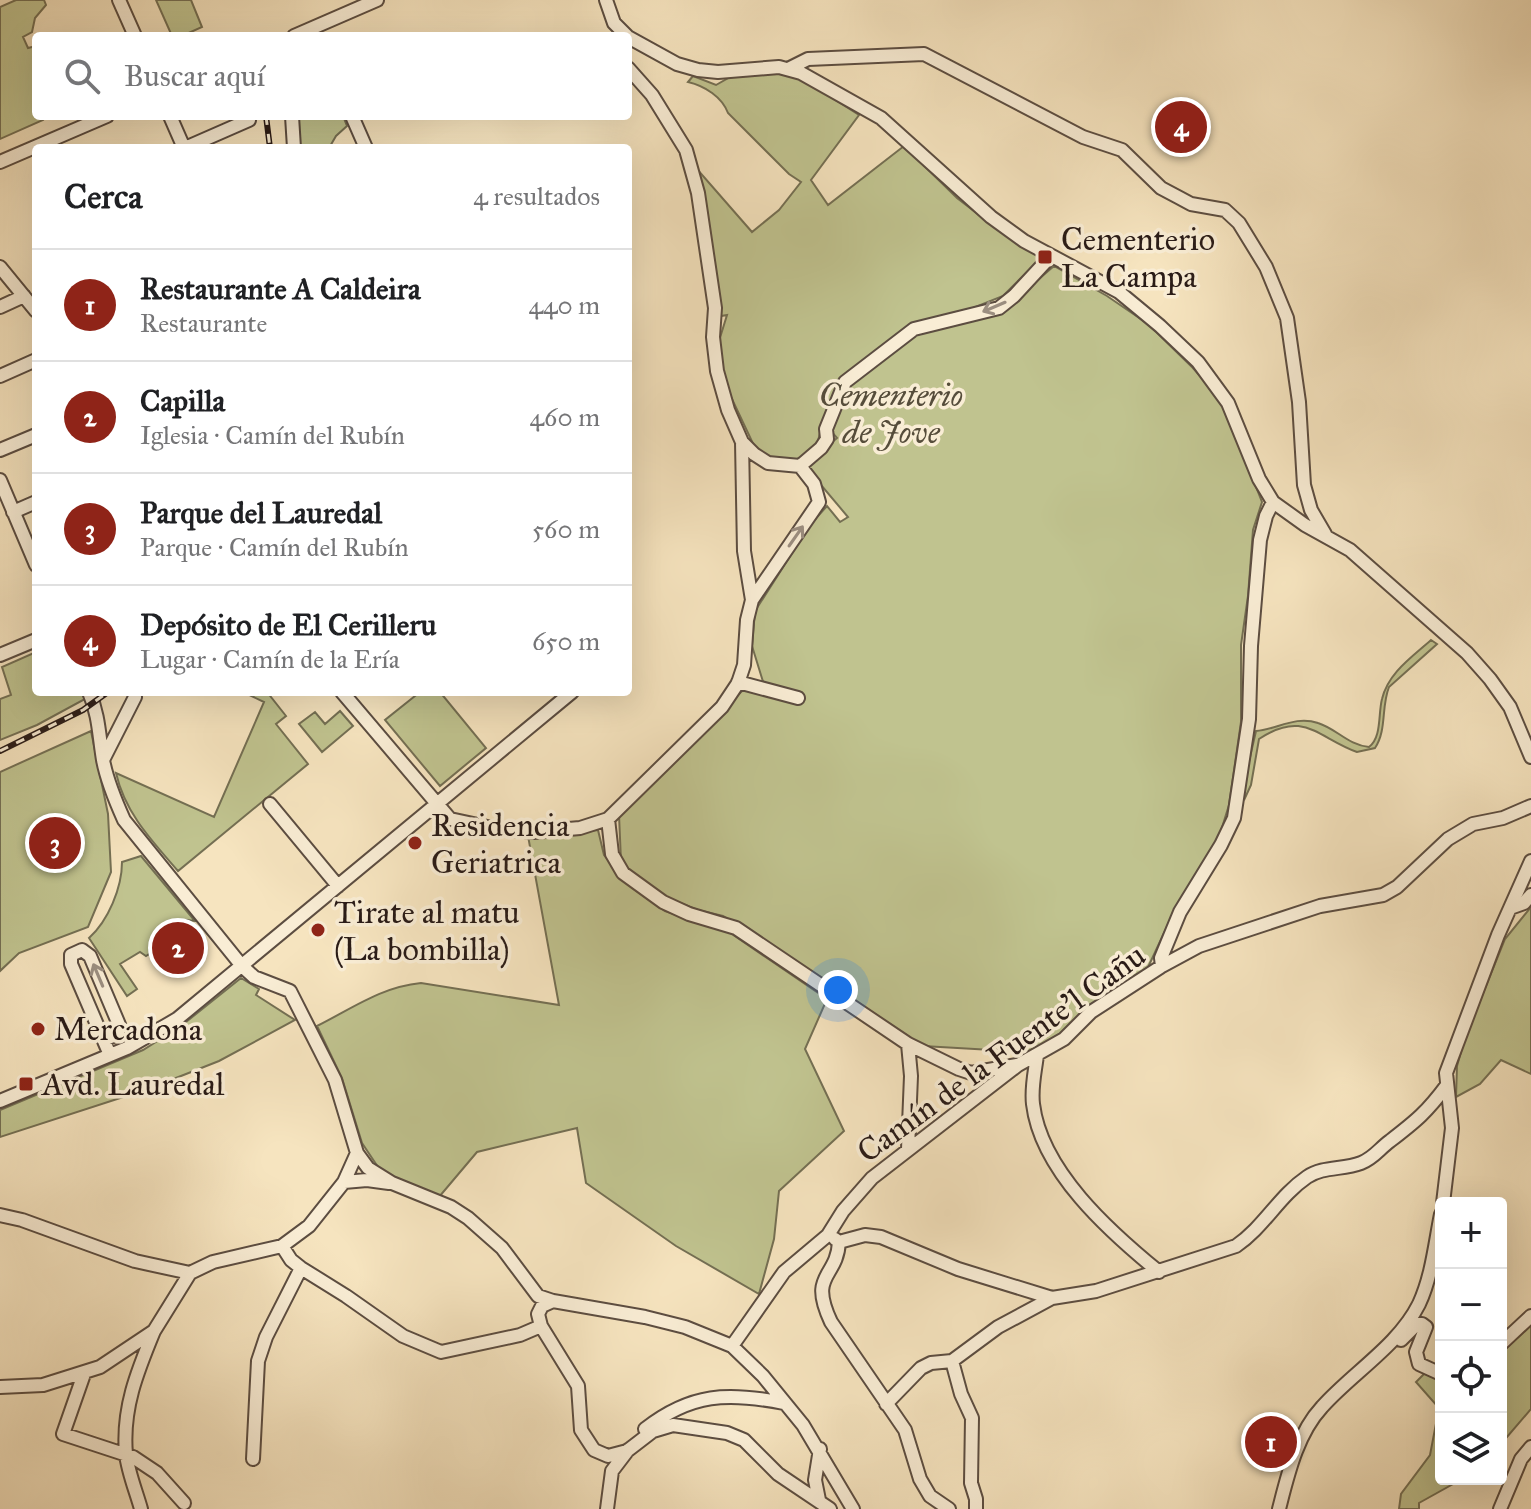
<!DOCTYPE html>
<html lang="es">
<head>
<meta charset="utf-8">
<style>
	:root { --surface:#fff; --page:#f2f2f2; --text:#202124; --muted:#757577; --line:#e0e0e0; --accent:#8f2418 }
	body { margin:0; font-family:"IM FELL Great Primer",serif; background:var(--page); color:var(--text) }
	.controls { position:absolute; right:24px; bottom:24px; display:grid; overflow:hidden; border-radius:8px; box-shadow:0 8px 32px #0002 }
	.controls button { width:72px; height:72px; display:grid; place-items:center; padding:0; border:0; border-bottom:2px solid var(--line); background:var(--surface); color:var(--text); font:40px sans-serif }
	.you { position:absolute; left:838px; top:990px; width:28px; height:28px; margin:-20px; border:6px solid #fff; border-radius:50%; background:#1a73e8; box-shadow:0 0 0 12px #1a73e833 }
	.badge { display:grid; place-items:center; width:52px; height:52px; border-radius:50%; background:var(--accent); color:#fff; font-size:26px; font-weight:700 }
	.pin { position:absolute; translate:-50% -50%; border:4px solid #fff; box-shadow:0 2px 8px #0006 }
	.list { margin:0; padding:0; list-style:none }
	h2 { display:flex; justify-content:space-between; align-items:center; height:104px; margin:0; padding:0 32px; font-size:34px }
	h2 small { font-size:26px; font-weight:400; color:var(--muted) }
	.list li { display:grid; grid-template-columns:52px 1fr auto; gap:24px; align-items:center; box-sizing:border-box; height:112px; padding:0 32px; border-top:2px solid var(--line) }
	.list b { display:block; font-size:30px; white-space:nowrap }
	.list p { margin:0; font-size:26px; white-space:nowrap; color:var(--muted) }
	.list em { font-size:26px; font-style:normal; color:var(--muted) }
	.icon { flex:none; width:44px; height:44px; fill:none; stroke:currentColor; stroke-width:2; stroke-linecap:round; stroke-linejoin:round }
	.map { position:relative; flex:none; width:1531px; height:1509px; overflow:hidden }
	.search { position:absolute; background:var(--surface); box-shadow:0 8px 32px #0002; left:32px; top:32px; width:600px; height:88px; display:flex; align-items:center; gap:20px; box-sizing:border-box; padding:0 28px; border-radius:8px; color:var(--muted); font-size:30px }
	.panel { position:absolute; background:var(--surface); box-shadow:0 8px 32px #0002; left:32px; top:144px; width:600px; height:552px; border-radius:8px }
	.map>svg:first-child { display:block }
	.green { fill:#c0c38f; stroke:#746f53; stroke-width:2 }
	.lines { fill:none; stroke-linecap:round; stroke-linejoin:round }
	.minor-casing { stroke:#5c4d41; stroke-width:16 }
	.minor { stroke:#f9edd5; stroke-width:12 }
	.rail-casing { stroke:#291b17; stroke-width:6 }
	.rail { stroke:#f9edd5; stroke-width:3; stroke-dasharray:9; stroke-linecap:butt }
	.oneway { stroke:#9b8e80 }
	.poi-dot { fill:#8f2418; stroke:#f9edd5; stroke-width:3 }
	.labels { text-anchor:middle; stroke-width:7; stroke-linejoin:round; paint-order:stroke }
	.poi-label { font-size:32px; fill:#291b17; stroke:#f9edd5; text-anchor:start }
	.park-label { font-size:32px; font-style:italic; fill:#564d3b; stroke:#f9edd5 }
	.street-label { font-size:32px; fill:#291b17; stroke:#f9edd5 }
</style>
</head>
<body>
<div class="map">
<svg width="1531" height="1509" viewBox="0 0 1531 1509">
	<rect width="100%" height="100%" fill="#f6e4bf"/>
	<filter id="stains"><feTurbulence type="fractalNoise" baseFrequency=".0025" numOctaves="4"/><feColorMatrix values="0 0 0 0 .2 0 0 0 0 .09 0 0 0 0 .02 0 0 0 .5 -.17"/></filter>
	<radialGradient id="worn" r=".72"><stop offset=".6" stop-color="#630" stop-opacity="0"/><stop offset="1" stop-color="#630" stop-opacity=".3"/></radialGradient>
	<path class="green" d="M 16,0 L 44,0 L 46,5 L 35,18 L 32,32 L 23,37 L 28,48 L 36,46 L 36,116 L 42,116 L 43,120 L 0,139 L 0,7 Z
		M 156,0 L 191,0 L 202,27 L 182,36 L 172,36 Z
		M 782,72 L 801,78 L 859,115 L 811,180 L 828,205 L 904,146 L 957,198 L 1001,232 L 1041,258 L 1003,296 L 968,310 L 915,323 L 847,374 L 824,417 L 818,441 L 809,455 L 798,461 L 771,459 L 756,450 L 723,380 L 719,341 L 727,315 L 721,316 L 697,169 L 752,232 L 779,210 L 801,182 L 789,174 L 728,113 C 722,97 705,86 688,82 L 693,76 L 716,85 L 732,76 Z
		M 297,116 L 343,116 L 347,126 L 336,136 L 329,148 L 298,148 Z
		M 1054,266 L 1107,296 L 1148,324 L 1193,368 L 1222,401 L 1262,502 L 1253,530 L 1248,596 L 1241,645 L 1241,722 L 1229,805 L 1220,834 L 1170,920 L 1144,976 L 1086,1008 L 1055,1039 L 1027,1052 L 923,1046 L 759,937 L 723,916 L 698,910 L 663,896 L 630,875 L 621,861 L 619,815 L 742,691 L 765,688 L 752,646 L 755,611 L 810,525 L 827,506 L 840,522 L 848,517 L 805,466 L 837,438 L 829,429 L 849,383 L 917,332 L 1020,295 Z
		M 1431,640 L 1437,644 L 1389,687 C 1381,707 1387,730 1375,748 L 1357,752 C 1318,738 1304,709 1259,739 L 1251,785 L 1245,798 L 1243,788 L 1256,731 C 1276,730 1295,715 1318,723 C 1337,729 1348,745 1369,747 C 1382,737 1378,714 1382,699 C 1388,673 1412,657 1431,640 Z
		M 36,652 L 36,692 L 83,692 L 85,699 L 37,725 L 0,740 L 0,699 L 11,695 L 2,667 Z
		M 243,692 L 267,692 L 286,716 L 276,724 L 308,764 L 178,871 C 152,841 125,813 116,773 L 214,817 L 264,702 Z
		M 420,692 L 440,692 L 486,748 L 440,786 L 385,720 Z
		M 340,711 L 353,726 L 322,752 L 299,724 L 315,712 L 325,724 Z
		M 91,731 L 108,814 L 111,872 L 88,927 L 19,953 L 0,971 L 0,772 Z
		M 598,830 L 604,855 L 631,887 L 665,911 L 729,932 L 827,999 L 805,1049 L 844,1131 L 779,1191 L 774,1239 L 759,1294 L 676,1246 L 586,1183 L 577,1128 L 477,1152 L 439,1197 L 399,1182 L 378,1167 L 362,1143 L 342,1078 L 317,1026 C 353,1008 381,987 421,983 L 559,1005 L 528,836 Z
		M 141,856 L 195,921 L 187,920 L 176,936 L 146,956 L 140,952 L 120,964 L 137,989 L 127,996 L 89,938 C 108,921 122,888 122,862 Z
		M 1531,907 L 1531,1074 L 1501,1060 L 1480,1084 L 1456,1097 L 1457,1066 L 1465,1038 L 1505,939 Z
		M 241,978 L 259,989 L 256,995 L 295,1020 L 219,1061 L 148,1089 L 0,1137 L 0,1110 L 143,1050 L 181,1026 Z
		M 1531,1325 L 1531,1409 L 1501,1444 L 1501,1353 Z
		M 1425,1373 L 1441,1380 L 1441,1479 L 1462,1479 L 1419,1503 L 1419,1509 L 1399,1509 L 1401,1494 L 1430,1455 L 1439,1408 L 1416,1382 Z"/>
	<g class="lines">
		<defs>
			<path id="minor" d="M 119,0 L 135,36
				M 606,0 L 614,23 L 627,36
				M 294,36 L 377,0
				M 628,37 L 677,64 L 698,70 L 718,72 L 779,67 L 801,73 L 881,118 L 991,217 L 1024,241 L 1119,292 L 1160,326 L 1198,362 L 1228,403 L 1259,479 L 1273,502 L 1305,525 L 1350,550 L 1467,653 L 1490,679 L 1510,707 L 1531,757
				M 628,68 L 652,95 L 686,150 L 698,193 L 715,308 L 713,337 L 717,371 L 728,410 L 742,442 L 754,454 L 768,463 L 800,466
				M 788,69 L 808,59 L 924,54 L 1083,137 L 1122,150 L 1161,188 L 1178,197 L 1191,204 L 1225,210 L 1239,223 L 1266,267 L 1287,318 L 1299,402 L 1304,485 L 1311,510 L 1325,534
				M 170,116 L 184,148
				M 292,116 L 294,148
				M 352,116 L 366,148
				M 185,148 L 249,120
				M 0,162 L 107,116
				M 0,267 L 36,311
				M 0,307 L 24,296
				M 0,376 L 36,360
				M 742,442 L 744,551 L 752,600
				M 0,450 L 36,435
				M 800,466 L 821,448 L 827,439 L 826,429 L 845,382 L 914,329 L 999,308 L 1014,296 L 1051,256
				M 0,480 L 36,565
				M 13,512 L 36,502
				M 0,655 L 36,640
				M 738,682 L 798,698
				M 89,692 C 99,715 99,736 103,760 C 107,781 115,800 124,820 L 242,966 L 254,977 L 290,991 L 335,1080 L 357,1153 L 368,1168 L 392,1183 L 451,1207 L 468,1218 L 502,1248 L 538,1296 L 553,1301 L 645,1317 L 685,1327 L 732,1346 L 763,1376 L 803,1425 L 853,1509
				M 342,692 L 450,819 L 492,828 L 534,832 L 580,828 L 608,819 L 722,707 L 738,683 L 744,665 L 747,620 L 752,600 L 819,502 L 814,484 L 800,466
				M 103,760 L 135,697
				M 270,804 L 338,886
				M 608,819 L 612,854 L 623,873 L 663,902 L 689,914 L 736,928 L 908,1044 L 959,1069 L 971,1073 L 1017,1065
				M 1510,908 L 1524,903 L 1531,895
				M 1162,966 L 1161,958 L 1180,912 L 1221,845 L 1234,818 L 1249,719 L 1251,646 L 1260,540 L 1266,516 L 1273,502
				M 104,1040 L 117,1034 L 120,1027 L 90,956 L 82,950 L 71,955 L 71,964 L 110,1055
				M 1037,1055 C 1035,1072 1031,1087 1033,1104 C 1041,1171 1110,1232 1159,1272
				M 0,1101 L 127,1048 L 177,1019 L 572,692
				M 908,1149 L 911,1076 L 908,1044
				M 344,1182 L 367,1180 L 389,1183
				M 1443,1203 L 1452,1128 L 1446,1073 L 1498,935 L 1531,861
				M 0,1215 L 22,1220 L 135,1261 L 190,1273
				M 835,1239 L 839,1242 C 837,1279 808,1273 831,1322 L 905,1430 L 920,1479 L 930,1496 L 949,1509
				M 839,1242 L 865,1235 L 881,1237 L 958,1269 L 1052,1298 L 1096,1291 L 1236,1246 C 1264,1227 1279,1196 1307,1177 C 1323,1166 1343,1170 1361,1163 C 1374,1158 1379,1149 1390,1141 C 1416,1121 1427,1112 1447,1085
				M 282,1246 L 291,1260 L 301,1268 L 346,1296 L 403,1336 L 441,1352 L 520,1335 L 541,1326
				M 553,1301 L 542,1306 L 538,1314 L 541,1326 L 578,1386 L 581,1430 L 594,1450 L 608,1456 L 627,1451 L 653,1431 L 673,1425 L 727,1433 L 744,1440 L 778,1474 L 830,1509
				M 1401,1340 L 1417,1324 L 1422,1324 L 1426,1327 L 1416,1352 L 1419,1364 L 1441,1374
				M 1501,1344 L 1531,1316
				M 732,1346 L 784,1272 L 828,1235 L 843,1211 L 872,1178 L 1018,1065 L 1064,1039 L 1091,1012 L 1162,966 L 1199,946 L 1320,906 L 1383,895 L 1397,887 L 1448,839 L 1473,824 L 1503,818 L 1531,806
				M 952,1361 L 961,1394 L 972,1418 L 971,1483 L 976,1499 L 976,1509
				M 84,1374 L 63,1434 L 133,1457 L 157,1473 L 184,1503
				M 0,1387 L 43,1385 L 100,1367 L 154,1331 L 190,1273 L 213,1262 L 282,1246 L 309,1226 L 344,1182 L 357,1153
				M 886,1404 L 921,1368 L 931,1363 L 952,1361 L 998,1327 L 1052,1298
				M 645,1429 C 691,1393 728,1392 784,1403
				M 253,1459 L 258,1361 L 266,1337 L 301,1268
				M 819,1500 L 815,1480 L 820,1449
				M 141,1509 C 136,1491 128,1472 126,1454 C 122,1409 137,1372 154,1331
				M 607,1509 L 612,1471 L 628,1450
				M 1279,1509 C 1288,1474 1297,1434 1322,1407 C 1352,1373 1398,1346 1419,1304 C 1432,1276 1435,1244 1441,1214
				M 1500,1509 L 1521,1459 L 1531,1447"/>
		</defs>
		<use href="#minor" class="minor-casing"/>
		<use href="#minor" class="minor"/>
		<defs>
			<path id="rail" d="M 266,116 L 270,148
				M 0,751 L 83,710 L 108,692"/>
		</defs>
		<use href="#rail" class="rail-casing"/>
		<use href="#rail" class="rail"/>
	</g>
	<defs><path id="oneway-shaft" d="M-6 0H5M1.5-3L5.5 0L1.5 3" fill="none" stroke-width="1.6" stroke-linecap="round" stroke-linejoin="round" transform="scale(2)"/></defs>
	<g class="oneway">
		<use href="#oneway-shaft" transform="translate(994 307) rotate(157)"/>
		<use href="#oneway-shaft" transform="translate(796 536) rotate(-55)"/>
		<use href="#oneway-shaft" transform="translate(98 975) rotate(-113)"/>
	</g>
	<g class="poi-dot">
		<rect x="1037" y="249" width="16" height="16" rx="4"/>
		<circle cx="415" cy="843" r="8"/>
		<circle cx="318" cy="930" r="8"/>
		<circle cx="38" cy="1029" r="8"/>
		<rect x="18" y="1076" width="16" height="16" rx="4"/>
	</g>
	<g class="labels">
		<g class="poi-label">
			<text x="1061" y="250">Cementerio<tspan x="1061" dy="37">La Campa</tspan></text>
			<text x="431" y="836">Residencia<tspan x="431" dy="37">Geriatrica</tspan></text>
			<text x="334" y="923">Tirate al matu<tspan x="334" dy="37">(La bombilla)</tspan></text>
			<text x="54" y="1040">Mercadona</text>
			<text x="42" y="1095">Avd. Lauredal</text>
		</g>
		<g class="park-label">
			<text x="891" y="406">Cementerio<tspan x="891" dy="37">de Jove</tspan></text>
		</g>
		<g class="street-label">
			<text transform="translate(1001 1053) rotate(-36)" y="11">Camín de la Fuente'l Cañu</text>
		</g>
	</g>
	<rect width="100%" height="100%" filter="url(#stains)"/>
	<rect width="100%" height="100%" fill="url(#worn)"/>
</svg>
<div class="controls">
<button>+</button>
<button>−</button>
<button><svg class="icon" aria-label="locate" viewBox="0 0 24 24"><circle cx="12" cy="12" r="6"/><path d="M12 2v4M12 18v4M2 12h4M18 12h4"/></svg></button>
<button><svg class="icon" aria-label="layers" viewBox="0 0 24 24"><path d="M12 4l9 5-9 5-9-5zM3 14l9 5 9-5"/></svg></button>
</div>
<div class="you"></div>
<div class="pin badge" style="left:1271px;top:1442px">1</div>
<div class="pin badge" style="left:178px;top:948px">2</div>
<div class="pin badge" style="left:55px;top:843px">3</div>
<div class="pin badge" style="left:1181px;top:127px">4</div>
<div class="search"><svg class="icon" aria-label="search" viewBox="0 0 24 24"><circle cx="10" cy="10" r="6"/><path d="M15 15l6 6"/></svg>Buscar aquí</div>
<section class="panel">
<h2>Cerca<small>4 resultados</small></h2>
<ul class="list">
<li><span class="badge">1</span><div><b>Restaurante A Caldeira</b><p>Restaurante</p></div><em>440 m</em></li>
<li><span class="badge">2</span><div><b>Capilla</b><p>Iglesia · Camín del Rubín</p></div><em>460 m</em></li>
<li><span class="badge">3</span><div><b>Parque del Lauredal</b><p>Parque · Camín del Rubín</p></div><em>560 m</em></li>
<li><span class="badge">4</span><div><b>Depósito de El Cerilleru</b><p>Lugar · Camín de la Ería</p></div><em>650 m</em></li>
</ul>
</section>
</div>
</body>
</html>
